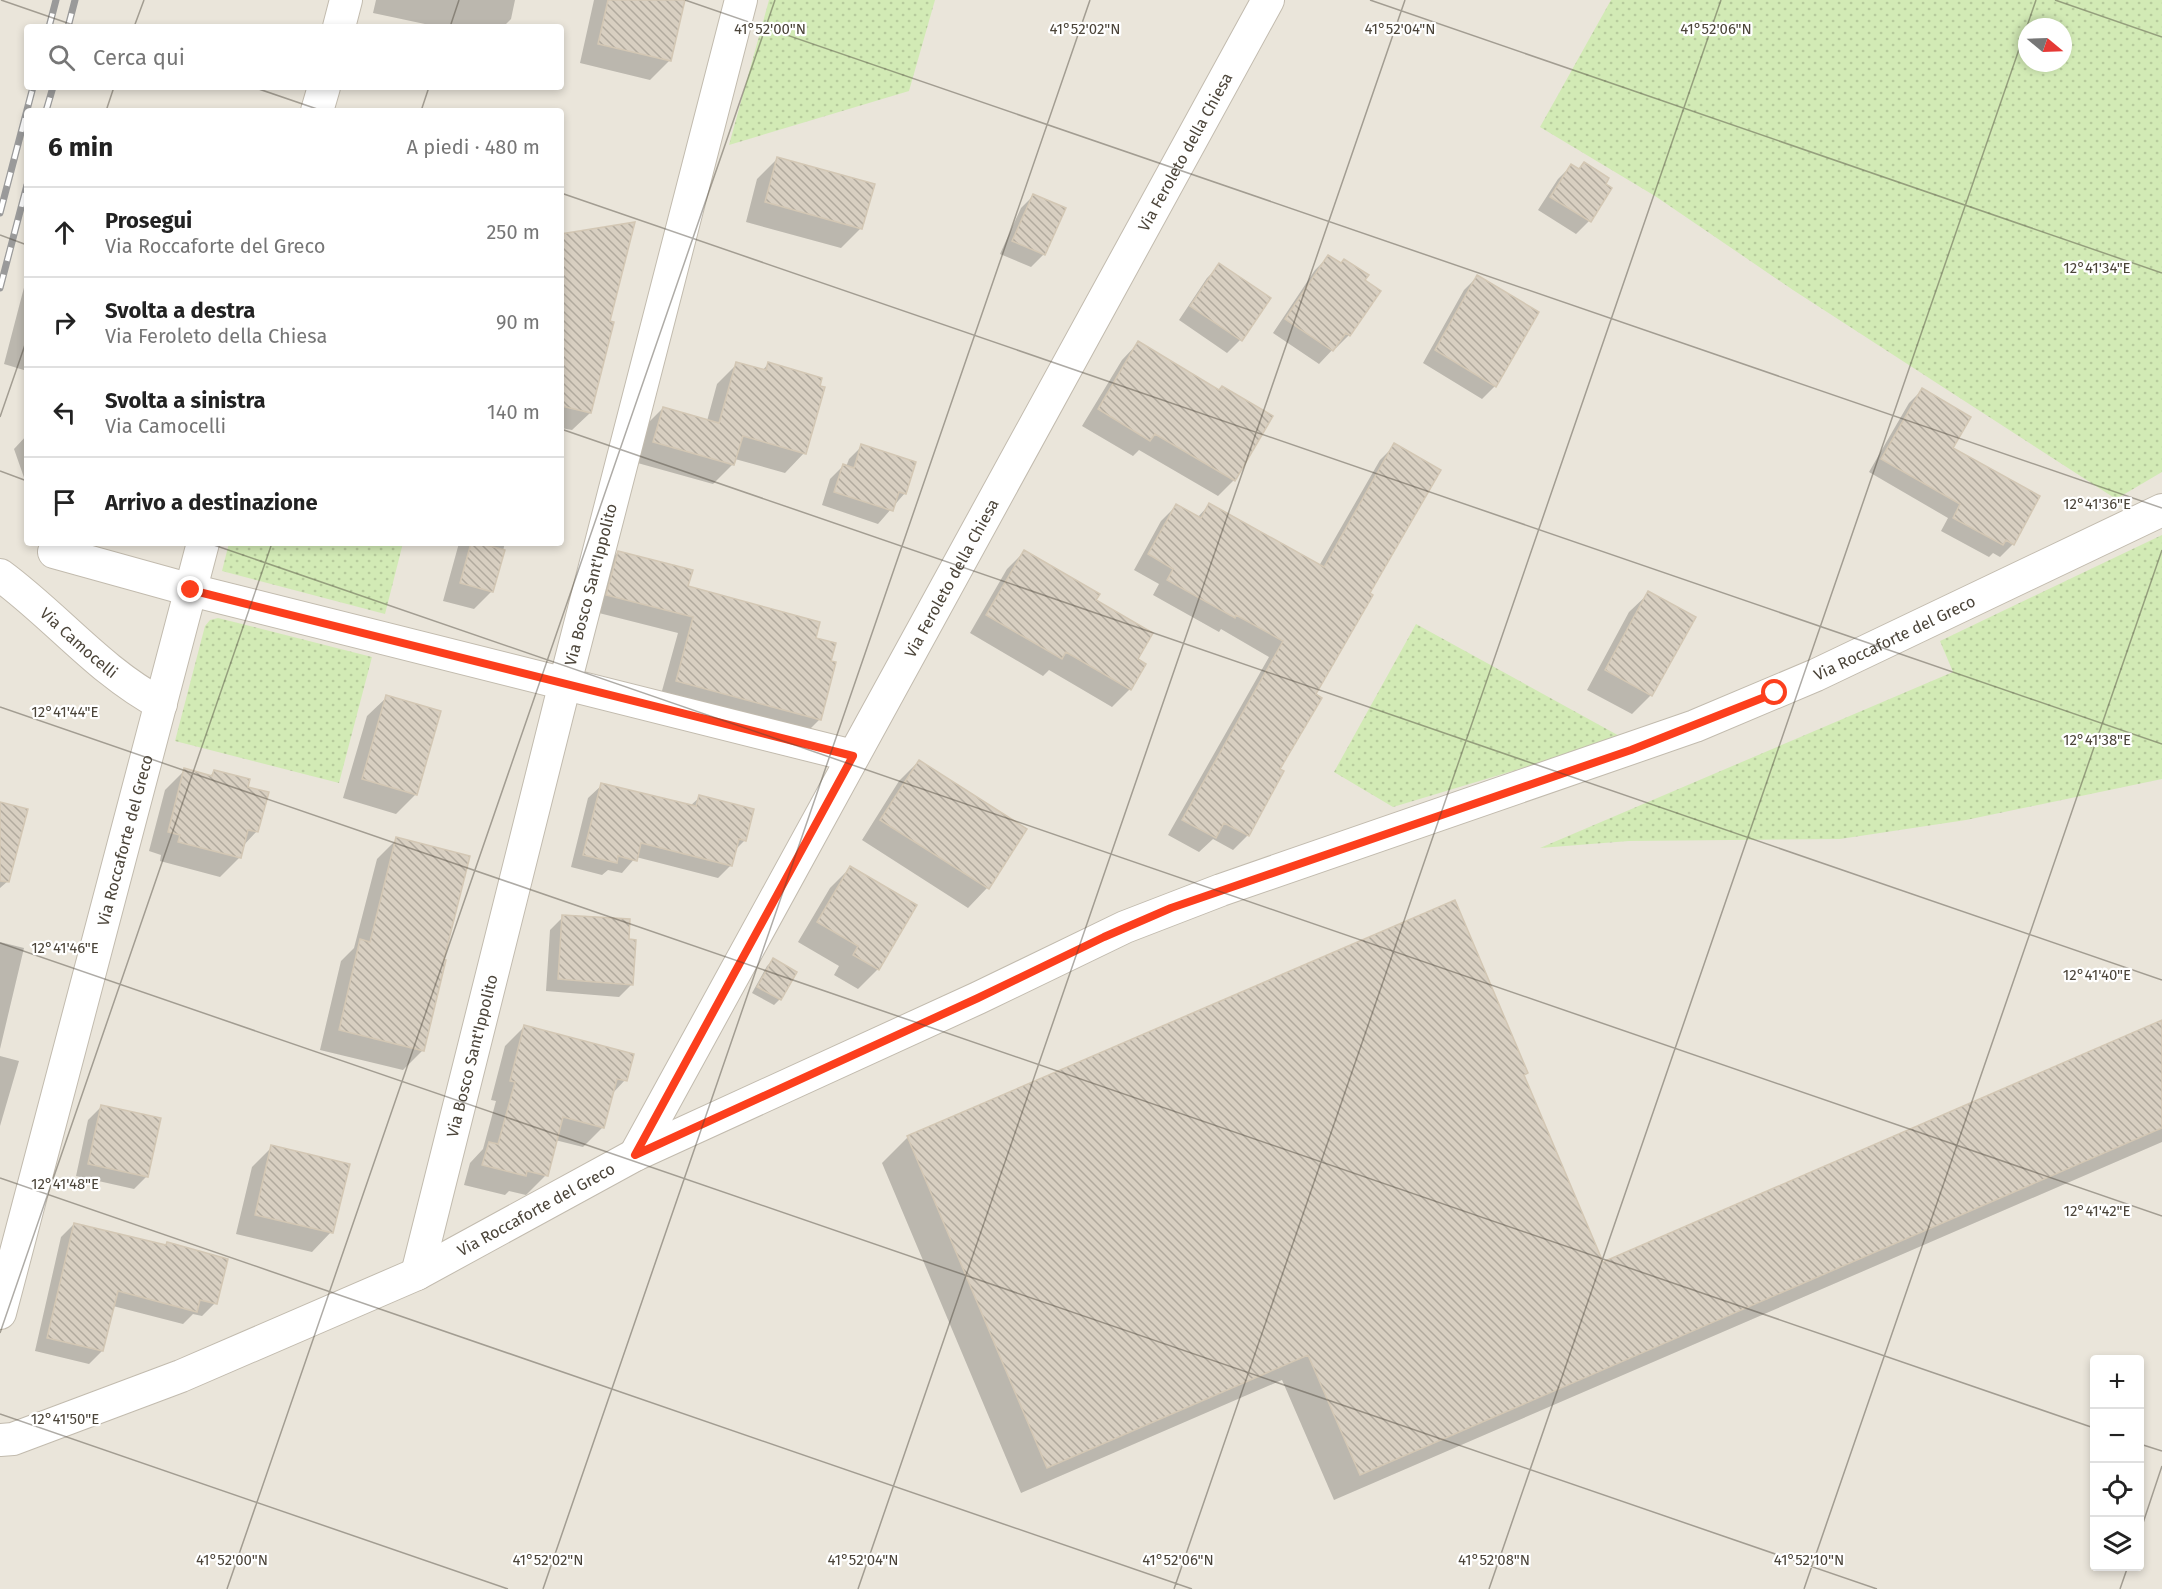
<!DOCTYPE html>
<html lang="it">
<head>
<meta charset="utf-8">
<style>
	:root { --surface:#fff; --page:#f2f2f2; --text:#222; --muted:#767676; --line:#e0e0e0 }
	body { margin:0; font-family:"Fira Sans",sans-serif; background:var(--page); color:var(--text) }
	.controls { position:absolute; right:18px; bottom:18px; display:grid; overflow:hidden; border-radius:6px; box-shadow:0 3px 9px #0003 }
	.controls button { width:54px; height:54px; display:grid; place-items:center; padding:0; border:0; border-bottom:2px solid var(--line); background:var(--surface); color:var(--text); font:30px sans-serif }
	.compass { position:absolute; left:2018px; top:18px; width:54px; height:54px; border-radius:50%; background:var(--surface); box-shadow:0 3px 9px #0003; rotate:109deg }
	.stop { position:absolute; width:18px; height:18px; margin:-14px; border:4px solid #fc3f1d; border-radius:50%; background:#fff }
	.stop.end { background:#fc3f1d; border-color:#fff; box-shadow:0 2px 6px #0008 }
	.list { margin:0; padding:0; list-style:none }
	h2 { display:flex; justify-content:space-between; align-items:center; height:78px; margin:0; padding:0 24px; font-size:26px }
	h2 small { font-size:20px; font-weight:400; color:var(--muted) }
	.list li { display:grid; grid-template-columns:39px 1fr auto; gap:18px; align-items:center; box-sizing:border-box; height:90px; padding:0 24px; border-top:2px solid var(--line) }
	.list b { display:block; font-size:22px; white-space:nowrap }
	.list p { margin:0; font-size:20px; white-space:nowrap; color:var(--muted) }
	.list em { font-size:20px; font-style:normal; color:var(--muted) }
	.icon { flex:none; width:33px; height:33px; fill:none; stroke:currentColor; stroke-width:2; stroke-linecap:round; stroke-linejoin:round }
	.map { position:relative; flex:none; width:2162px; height:1589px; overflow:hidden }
	.search { position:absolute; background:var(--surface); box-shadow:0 3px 9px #0003; left:24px; top:24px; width:540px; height:66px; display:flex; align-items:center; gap:15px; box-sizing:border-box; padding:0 21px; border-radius:6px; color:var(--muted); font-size:22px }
	.panel { position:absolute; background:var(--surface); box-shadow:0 3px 9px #0003; left:24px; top:108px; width:540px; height:438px; border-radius:6px }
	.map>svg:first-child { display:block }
	.residential { fill:#eae5da; fill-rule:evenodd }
	.grass { fill:url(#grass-dots); fill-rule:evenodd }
	.shadow { fill:#0003 }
	.building { fill:url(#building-back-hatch); stroke:#d3c7b4; stroke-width:1.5 }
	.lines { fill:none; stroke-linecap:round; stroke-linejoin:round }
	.minor-casing { stroke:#c2bbae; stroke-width:34 }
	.minor { stroke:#fff; stroke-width:32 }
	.rail-casing { stroke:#9a9a9a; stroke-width:7 }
	.rail { stroke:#fff; stroke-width:4.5; stroke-dasharray:14; stroke-linecap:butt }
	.route { stroke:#fc3f1d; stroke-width:8 }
	.ticks { fill:none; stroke:#4b4439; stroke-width:1.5; stroke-opacity:0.45 }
	.labels { text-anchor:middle; stroke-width:4.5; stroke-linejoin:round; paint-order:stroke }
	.street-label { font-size:16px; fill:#4b4439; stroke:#fff }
	.ticks-label { font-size:15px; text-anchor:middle; fill:#4b4439; stroke:#fff; stroke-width:4.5; stroke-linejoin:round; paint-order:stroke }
</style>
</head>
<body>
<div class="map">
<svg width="2162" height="1589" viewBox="0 0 2162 1589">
	<defs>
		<pattern id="grass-dots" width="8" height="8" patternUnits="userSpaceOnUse" patternTransform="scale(1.5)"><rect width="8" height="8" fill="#d2eab5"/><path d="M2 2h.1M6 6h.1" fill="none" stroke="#b6ca9c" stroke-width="1.8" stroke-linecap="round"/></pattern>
		<pattern id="building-back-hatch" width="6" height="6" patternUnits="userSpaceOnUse" patternTransform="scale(1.5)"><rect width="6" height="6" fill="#d8cfc1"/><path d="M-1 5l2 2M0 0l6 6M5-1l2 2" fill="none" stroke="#b1aa9e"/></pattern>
	</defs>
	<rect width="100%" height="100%" fill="#f6f3ec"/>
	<path class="residential" d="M 0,0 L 2162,0 L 2162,1589 L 0,1589 ZM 27,27 L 561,27 L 561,87 L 27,87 ZM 2027,27 L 2063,27 L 2063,63 L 2027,63 ZM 27,111 L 561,111 L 561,543 L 27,543 ZM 2094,1360 L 2140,1360 L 2140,1566 L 2094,1566 Z"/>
	<path class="grass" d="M 769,0 L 935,0 L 909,91 L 729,145 Z
		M 1611,0 L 2162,0 L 2162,472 L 2116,499 L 1793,290 L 1655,196 L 1540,127 ZM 2027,27 L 2063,27 L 2063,63 L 2027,63 Z
		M 2162,535 L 2162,779 L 1966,820 L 1840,839 L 1629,841 L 1540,848 L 1953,672 L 1940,641 Z
		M 229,543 L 403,543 L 385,614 L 222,571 Z
		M 218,618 L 372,657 L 339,783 L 175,741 L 205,626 L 210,620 Z
		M 1416,624 L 1623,738 L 1393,807 L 1334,772 Z"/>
	<path class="shadow" d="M 376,0 L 515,0 L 511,19 L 503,27 L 439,27 L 373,13 Z
		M 594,0 L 683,0 L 670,60 L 650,80 L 580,63 Z
		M 777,159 L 861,228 L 841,248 L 746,222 L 757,179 Z
		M 1584,164 L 1610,188 L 1589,221 L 1576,234 L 1538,210 L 1558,179 L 1571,166 L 1578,170 Z
		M 1034,195 L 1044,254 L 1031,267 L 1000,254 L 1021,208 Z
		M 561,236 L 608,322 L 590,413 L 572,430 L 561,428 Z
		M 1328,257 L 1362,281 L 1349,335 L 1336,348 L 1335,347 L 1319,364 L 1273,333 L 1315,270 Z
		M 1220,265 L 1240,340 L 1227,353 L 1179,320 L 1207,278 Z
		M 27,276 L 27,371 L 4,364 Z
		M 1477,277 L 1495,386 L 1482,399 L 1423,363 L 1464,290 Z
		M 1138,343 L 1234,480 L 1218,496 L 1139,450 L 1133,456 L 1082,426 L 1122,360 Z
		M 737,364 L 762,371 L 768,364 L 804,453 L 785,473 L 735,459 L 733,464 L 713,484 L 634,462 L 643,428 L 663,408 L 707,421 L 717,384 Z
		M 1922,390 L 1951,449 L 2013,544 L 2000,557 L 1993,553 L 1989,557 L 1941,531 L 1948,518 L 1869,472 L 1909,403 Z
		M 27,435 L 27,486 L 14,449 Z
		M 1395,445 L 1368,594 L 1313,695 L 1248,835 L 1233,850 L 1213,839 L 1199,852 L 1168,835 L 1269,657 L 1221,629 L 1219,632 L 1153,595 L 1159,584 L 1134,570 L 1161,521 L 1176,506 L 1197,518 L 1209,505 L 1319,566 L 1380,460 Z
		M 862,446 L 905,493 L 878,524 L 822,505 L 830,479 L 843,466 L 846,467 L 849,459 Z
		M 459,543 L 505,543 L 492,591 L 474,609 L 443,601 Z
		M 618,552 L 687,587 L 814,639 L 819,720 L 803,736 L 660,698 L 678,633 L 591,611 L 602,569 Z
		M 1024,552 L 1094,601 L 1136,660 L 1130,689 L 1112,707 L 1049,670 L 1043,676 L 970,633 L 1007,569 Z
		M 1649,593 L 1651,695 L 1632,714 L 1587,690 L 1629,612 Z
		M 387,697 L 416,794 L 396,814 L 343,798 L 367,716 Z
		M 919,761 L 1025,830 L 987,888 L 968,908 L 862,840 L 899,781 Z
		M 185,770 L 210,776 L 214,772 L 246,788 L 257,831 L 243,846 L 240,857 L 220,877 L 160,861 L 161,855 L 149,851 L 165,790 Z
		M 602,785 L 690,806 L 700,797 L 745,840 L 735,850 L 731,865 L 718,878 L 636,857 L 622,873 L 608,870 L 602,875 L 571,867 L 588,798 Z
		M 0,804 L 8,881 L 0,888 Z
		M 397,839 L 442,960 L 423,1050 L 403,1070 L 320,1050 L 341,961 L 354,948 L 377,859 Z
		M 850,868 L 878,969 L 858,989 L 834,975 L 839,966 L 798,942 L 830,888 Z
		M 563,917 L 632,984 L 619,997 L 546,991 L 550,930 Z
		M 0,942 L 24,948 L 0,1049 Z
		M 773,960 L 780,999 L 774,1005 L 752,993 L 767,966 Z
		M 2162,1022 L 2162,1142 L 1334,1500 L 1282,1380 L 1021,1493 L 882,1163 L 908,1137 L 1523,1076 L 1602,1264 Z
		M 524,1027 L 625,1080 L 612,1094 L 603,1127 L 583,1147 L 555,1140 L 546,1175 L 526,1195 L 509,1191 L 505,1195 L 464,1185 L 470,1163 L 483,1149 L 496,1101 L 491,1100 L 505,1046 Z
		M 0,1056 L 19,1061 L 0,1126 Z
		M 101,1107 L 147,1176 L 134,1189 L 76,1176 L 88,1120 Z
		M 272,1147 L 331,1232 L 312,1252 L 236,1234 L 252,1167 Z
		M 74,1224 L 215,1303 L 202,1316 L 193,1314 L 183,1324 L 113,1306 L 102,1351 L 89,1364 L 35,1351 L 61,1237 Z"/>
	<path class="building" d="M 608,0 L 685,0 L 671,61 L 598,44 Z
		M 777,157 L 875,184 L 862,229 L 765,202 Z
		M 1584,162 L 1609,178 L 1606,184 L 1612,188 L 1591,222 L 1550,197 L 1571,164 L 1579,169 Z
		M 1033,194 L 1066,208 L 1045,255 L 1012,241 Z
		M 635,222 L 610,321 L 614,322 L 591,413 L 561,406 L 561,234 Z
		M 1328,255 L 1341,263 L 1344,259 L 1369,275 L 1365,280 L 1381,291 L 1350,336 L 1346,333 L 1333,351 L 1285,319 Z
		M 1219,263 L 1271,298 L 1242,341 L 1190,306 Z
		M 1477,275 L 1539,312 L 1496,387 L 1435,350 Z
		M 1138,341 L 1219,390 L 1222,386 L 1273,416 L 1235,481 L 1155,434 L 1150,441 L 1098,409 Z
		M 736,362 L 766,370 L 768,362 L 822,378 L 820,386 L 825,387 L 806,454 L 743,436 L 734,465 L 653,442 L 663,407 L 719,423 Z
		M 1922,388 L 1971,417 L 1953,448 L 2040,496 L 2014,545 L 2006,540 L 2003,545 L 1953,518 L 1960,504 L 1881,459 Z
		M 1394,443 L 1441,470 L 1370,593 L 1373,595 L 1316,694 L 1322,698 L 1280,769 L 1284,771 L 1249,836 L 1224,823 L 1216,838 L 1182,820 L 1283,641 L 1236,615 L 1235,618 L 1167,580 L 1173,569 L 1148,554 L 1176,504 L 1201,518 L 1209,503 L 1324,567 Z
		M 861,444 L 916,462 L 906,494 L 899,492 L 893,511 L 834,492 L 843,464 L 854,468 Z
		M 471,543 L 478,543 L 505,550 L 493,592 L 460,583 Z
		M 1024,550 L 1100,594 L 1096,600 L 1153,633 L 1138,659 L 1146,664 L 1131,690 L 1066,652 L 1062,659 L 986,615 Z
		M 618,551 L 693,570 L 688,586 L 820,622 L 816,638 L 836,643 L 831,661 L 836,662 L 821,720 L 676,681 L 693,617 L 606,595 Z
		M 1648,591 L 1696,617 L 1652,696 L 1605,670 Z
		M 386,695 L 441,711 L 417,795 L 362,779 Z
		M 919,760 L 1027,829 L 989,889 L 880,820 Z
		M 184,768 L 212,776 L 214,770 L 250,779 L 248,787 L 269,792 L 258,832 L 248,830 L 241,858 L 178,842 L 180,835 L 168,832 Z
		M 601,783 L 696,806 L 699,795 L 754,809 L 746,841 L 739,839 L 732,866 L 641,843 L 637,861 L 618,856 L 617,863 L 583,855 Z
		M 0,802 L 28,809 L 9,882 L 0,881 Z
		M 396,837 L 470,856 L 444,959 L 446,960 L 424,1051 L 339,1030 L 360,939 L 370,942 Z
		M 850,866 L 917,905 L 879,970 L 853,955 L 858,946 L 817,922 Z
		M 1455,900 L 1528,1073 L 1524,1075 L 1603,1262 L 2162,1020 L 2162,1128 L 1360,1475 L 1308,1355 L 1047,1468 L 907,1136 Z
		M 562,915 L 630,919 L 629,939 L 636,940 L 633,985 L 558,979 Z
		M 773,958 L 797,972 L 781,1000 L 757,987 Z
		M 524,1025 L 634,1054 L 627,1081 L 617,1079 L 604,1128 L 563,1117 L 548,1176 L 527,1171 L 526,1176 L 482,1165 L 489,1142 L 498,1144 L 515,1082 L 510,1081 Z
		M 101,1105 L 161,1118 L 148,1177 L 88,1164 Z
		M 271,1145 L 350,1164 L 333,1233 L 255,1215 Z
		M 74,1223 L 166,1245 L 167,1242 L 228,1259 L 217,1304 L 200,1300 L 197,1312 L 118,1291 L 103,1351 L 47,1338 Z"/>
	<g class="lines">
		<defs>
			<g id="minor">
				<path d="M 339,27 L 346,0"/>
				<path d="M 317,111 L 324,87"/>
				<path d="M 54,552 L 191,590 L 853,756"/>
				<path id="s1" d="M 0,575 C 56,616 99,671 161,704"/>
				<path id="s2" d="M 635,1155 L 1268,0"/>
				<path id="s3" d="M 417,1274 L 565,683 L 741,0"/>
				<path id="s4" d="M 0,1313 L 203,543"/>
				<path id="s5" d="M 0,1440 L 13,1439 L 181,1376 L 417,1274 L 635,1155 L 978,998 L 1125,927 L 1221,890 L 1695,726 L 1816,675 L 2162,510"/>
			</g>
		</defs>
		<use href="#minor" class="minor-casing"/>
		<use href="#minor" class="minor"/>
		<defs>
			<path id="rail" d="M 49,27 L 56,0
				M 68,27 L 75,0
				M 46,111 L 53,87
				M 0,213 L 33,87
				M 0,288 L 27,185"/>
		</defs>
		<use href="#rail" class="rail-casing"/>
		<use href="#rail" class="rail"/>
	</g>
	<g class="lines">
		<path class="route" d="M 191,590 L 853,756 L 635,1155 L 978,998 L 1104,937 L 1171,908 L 1631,750 L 1775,693"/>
	</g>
	<path class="ticks" d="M 1,0 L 79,27M 685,0 L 2162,508M 1370,0 L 2162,273M 2055,0 L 2162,37M 134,27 L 144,0M 450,27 L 459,0M 253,87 L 323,111M 106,111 L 114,87M 421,111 L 429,87M 561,193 L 2162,744M 0,235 L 27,245M 0,417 L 27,339M 561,429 L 2162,980M 0,471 L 27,481M 208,543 L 2162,1216M 0,707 L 2094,1428M 0,943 L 1877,1589M 0,1178 L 1192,1589M 0,1333 L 272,543M 0,1414 L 508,1589M 2140,1444 L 2162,1451M 2140,1532 L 2162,1466M 227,1589 L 775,0M 543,1589 L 1090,0M 858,1589 L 1405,0M 1174,1589 L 1721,0M 1489,1589 L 2036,0M 1804,1589 L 2162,550M 2120,1589 L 2128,1566"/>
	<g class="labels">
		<g class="street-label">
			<text dy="6" stroke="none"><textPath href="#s2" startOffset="1144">Via Feroleto della Chiesa</textPath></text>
			<text dy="6" stroke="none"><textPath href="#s2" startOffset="658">Via Feroleto della Chiesa</textPath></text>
			<text dy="6" stroke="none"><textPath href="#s3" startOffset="711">Via Bosco Sant'Ippolito</textPath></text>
			<text dy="6" stroke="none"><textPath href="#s5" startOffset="2061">Via Roccaforte del Greco</textPath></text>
			<text dy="6" stroke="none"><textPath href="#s1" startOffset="104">Via Camocelli</textPath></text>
			<text dy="6" stroke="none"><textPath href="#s4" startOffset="489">Via Roccaforte del Greco</textPath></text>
			<text dy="6" stroke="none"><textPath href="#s3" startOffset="225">Via Bosco Sant'Ippolito</textPath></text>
			<text dy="6" stroke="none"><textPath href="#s5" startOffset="585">Via Roccaforte del Greco</textPath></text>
		</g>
	</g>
	<g class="ticks-label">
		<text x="770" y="34">41°52'00"N</text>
		<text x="1085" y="34">41°52'02"N</text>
		<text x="1400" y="34">41°52'04"N</text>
		<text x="1716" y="34">41°52'06"N</text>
		<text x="2097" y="273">12°41'34"E</text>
		<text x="2097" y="509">12°41'36"E</text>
		<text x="65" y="717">12°41'44"E</text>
		<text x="2097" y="745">12°41'38"E</text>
		<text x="65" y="953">12°41'46"E</text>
		<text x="2097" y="980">12°41'40"E</text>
		<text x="65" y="1189">12°41'48"E</text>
		<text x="2097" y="1216">12°41'42"E</text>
		<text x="65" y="1424">12°41'50"E</text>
		<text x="232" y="1565">41°52'00"N</text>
		<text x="548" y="1565">41°52'02"N</text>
		<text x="863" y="1565">41°52'04"N</text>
		<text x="1178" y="1565">41°52'06"N</text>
		<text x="1494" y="1565">41°52'08"N</text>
		<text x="1809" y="1565">41°52'10"N</text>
	</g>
</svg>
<div class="controls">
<button>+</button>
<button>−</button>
<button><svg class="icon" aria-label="locate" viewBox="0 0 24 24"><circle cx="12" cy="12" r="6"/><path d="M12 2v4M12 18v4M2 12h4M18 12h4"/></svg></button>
<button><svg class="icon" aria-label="layers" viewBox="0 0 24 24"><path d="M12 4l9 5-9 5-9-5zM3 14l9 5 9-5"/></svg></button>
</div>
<svg class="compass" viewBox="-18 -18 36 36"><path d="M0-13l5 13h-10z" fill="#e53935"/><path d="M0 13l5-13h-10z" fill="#767676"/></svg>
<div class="stop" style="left:1775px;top:693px"></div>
<div class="stop end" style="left:191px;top:590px"></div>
<div class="search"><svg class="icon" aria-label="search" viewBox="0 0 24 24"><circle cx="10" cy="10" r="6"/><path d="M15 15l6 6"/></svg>Cerca qui</div>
<section class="panel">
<h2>6 min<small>A piedi · 480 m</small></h2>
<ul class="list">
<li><svg class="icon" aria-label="ahead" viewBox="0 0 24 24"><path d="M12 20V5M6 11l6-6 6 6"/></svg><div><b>Prosegui</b><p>Via Roccaforte del Greco</p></div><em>250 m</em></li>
<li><svg class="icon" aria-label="right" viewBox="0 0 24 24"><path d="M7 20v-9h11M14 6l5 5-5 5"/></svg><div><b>Svolta a destra</b><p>Via Feroleto della Chiesa</p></div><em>90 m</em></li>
<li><svg class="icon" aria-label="left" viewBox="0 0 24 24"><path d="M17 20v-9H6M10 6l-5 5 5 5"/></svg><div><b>Svolta a sinistra</b><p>Via Camocelli</p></div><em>140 m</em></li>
<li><svg class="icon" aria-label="arrive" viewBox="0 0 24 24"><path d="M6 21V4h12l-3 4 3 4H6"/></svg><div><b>Arrivo a destinazione</b></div></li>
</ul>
</section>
</div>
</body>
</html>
